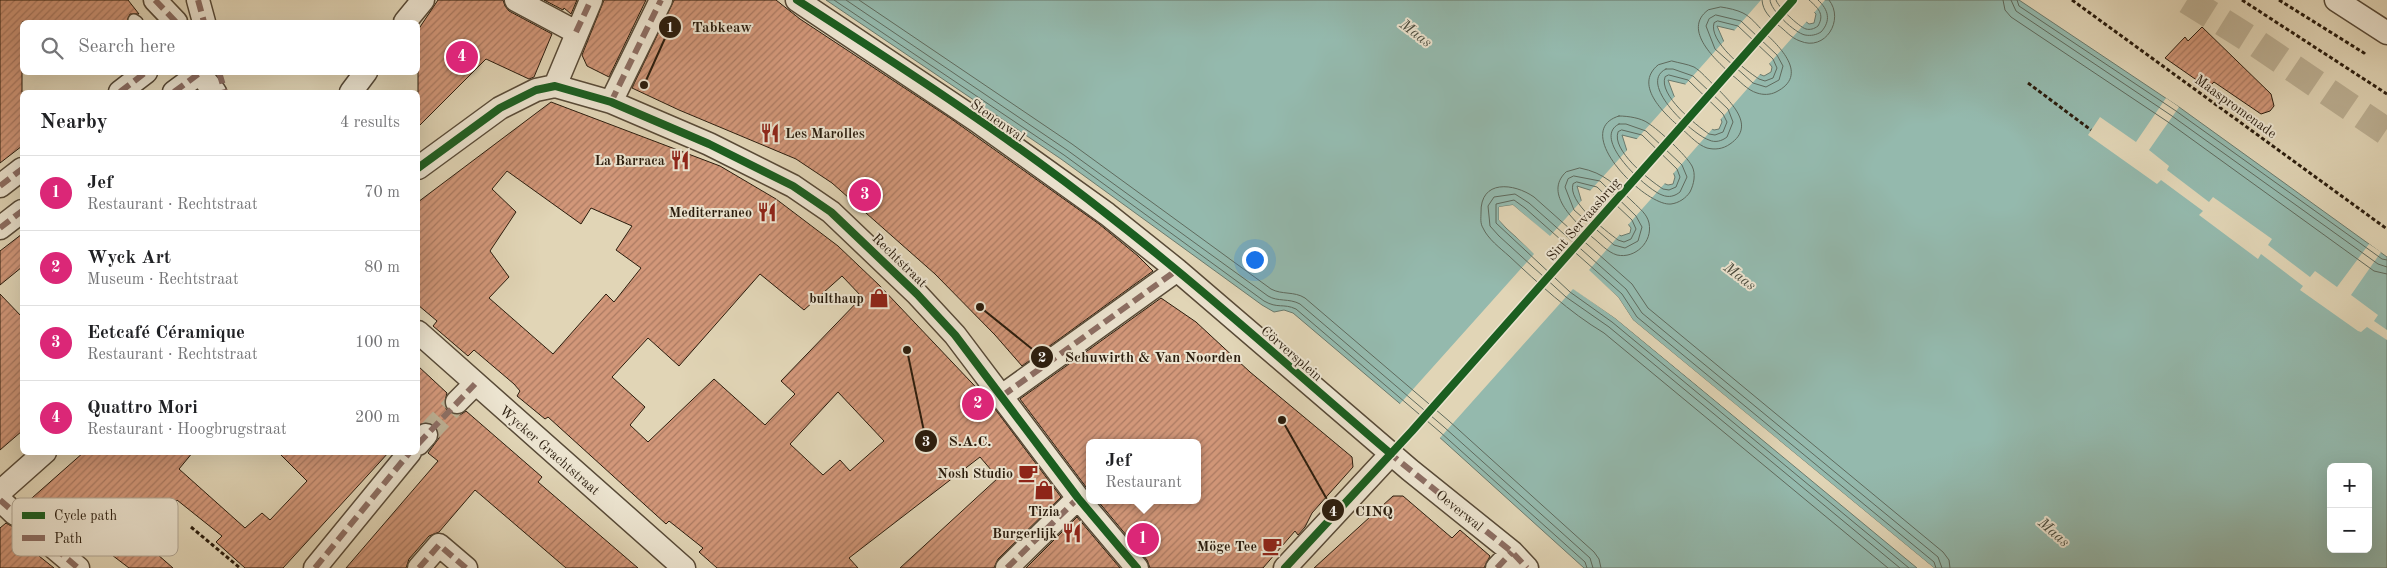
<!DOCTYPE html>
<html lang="en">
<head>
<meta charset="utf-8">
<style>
	:root { --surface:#fff; --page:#f2f2f2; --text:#202124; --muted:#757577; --line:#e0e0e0; --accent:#db2777 }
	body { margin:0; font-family:"Old Standard TT",serif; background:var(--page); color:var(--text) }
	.controls { position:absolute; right:15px; bottom:15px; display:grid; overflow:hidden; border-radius:8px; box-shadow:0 5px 20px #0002 }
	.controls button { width:45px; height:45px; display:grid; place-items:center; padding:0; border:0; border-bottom:1px solid var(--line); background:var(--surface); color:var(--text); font:25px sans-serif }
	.you { position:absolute; left:1254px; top:259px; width:18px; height:18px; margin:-12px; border:4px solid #fff; border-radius:50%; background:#1a73e8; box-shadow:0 0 0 8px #1a73e833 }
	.badge { display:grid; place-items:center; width:32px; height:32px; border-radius:50%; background:var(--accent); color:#fff; font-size:16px; font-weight:700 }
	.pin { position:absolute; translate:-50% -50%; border:2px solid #fff; box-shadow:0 1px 5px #0006 }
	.popup { position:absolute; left:1086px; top:439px; width:115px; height:65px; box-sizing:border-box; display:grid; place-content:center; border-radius:8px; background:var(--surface); filter:drop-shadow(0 1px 4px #0005); font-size:16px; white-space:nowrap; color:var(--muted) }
	.popup b { font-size:19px; color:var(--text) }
	.popup::after { content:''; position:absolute; left:50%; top:100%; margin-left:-10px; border:10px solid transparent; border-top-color:var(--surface) }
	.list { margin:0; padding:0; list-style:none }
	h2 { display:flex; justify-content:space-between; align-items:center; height:65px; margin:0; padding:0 20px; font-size:21px }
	h2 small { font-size:16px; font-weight:400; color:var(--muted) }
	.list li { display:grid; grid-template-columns:32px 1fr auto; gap:15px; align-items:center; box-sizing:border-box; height:75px; padding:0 20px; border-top:1px solid var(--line) }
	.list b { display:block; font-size:19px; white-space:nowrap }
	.list p { margin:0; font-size:16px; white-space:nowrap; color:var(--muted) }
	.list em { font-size:16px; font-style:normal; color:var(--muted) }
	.icon { flex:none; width:28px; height:28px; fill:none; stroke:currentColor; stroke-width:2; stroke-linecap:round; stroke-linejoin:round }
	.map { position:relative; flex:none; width:2387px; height:568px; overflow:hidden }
	.search { position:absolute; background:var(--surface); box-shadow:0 5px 20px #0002; left:20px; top:20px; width:400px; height:55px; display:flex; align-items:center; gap:12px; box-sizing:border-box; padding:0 18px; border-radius:8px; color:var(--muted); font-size:19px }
	.panel { position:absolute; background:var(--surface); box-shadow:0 5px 20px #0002; left:20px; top:90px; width:400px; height:365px; border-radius:8px }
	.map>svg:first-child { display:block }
	.water { fill:#94b9ad; stroke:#6a7a6d; fill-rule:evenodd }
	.pier { fill:#e1d5b6 }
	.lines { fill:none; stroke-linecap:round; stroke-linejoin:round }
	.shore { stroke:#5f6a5d; stroke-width:1 }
	.building { fill:url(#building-hatch); stroke:#2a1c0d; fill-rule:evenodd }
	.street-tunnel { stroke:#bcb094; stroke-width:22; stroke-dasharray:22 11; stroke-linecap:butt }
	.secondary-tunnel { stroke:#bcb094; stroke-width:28; stroke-dasharray:28 14; stroke-linecap:butt }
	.lane-casing { stroke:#584a37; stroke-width:14 }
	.street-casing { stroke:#584a37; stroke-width:25 }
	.path { stroke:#2a1c0d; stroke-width:3; stroke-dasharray:4 2.5; stroke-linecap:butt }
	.lane { stroke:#ece4d0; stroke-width:11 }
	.street { stroke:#ece4d0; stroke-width:22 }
	.quiet { stroke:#8d6e63; stroke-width:6; stroke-dasharray:12 6; stroke-linecap:butt }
	.cycleway-casing { stroke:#ece4d0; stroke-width:11 }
	.cycleway { stroke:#1b5e20; stroke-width:8 }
	.labels { text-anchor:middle; stroke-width:4; stroke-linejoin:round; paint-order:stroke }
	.street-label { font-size:14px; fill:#2a1c0d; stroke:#ece4d0 }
	.poi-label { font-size:14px; font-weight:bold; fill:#2a1c0d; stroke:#ece4d0; text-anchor:end }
	.water-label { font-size:15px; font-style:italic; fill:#4a4b3d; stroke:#ece4d0 }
	.key { fill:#ece4d0; stroke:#b2a896; stroke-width:1 }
	.key-label { font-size:14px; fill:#2a1c0d }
	.leader { fill:none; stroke:#2a1c0d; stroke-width:2 }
	.callout-dot { fill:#2a1c0d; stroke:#ece4d0; stroke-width:2 }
	.mark-label { font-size:15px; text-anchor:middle; font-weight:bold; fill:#fff }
	.callout-label { font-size:15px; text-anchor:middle; font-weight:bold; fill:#2a1c0d; stroke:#ece4d0; stroke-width:4; stroke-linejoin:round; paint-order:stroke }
</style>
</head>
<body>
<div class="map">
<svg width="2387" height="568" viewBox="0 0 2387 568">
	<defs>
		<pattern id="building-hatch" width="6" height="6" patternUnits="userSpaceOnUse" patternTransform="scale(1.25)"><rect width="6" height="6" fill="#d29779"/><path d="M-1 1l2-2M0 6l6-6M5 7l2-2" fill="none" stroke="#ab7a62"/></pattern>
	</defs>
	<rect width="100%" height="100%" fill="#e1d5b6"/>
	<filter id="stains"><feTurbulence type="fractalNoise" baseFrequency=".004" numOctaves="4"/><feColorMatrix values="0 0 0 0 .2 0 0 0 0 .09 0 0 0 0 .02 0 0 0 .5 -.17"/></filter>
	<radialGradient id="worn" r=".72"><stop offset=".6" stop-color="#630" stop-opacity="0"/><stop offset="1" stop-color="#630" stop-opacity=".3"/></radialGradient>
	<path class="water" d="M 826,0 L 1779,0 L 1809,24 L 1814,23 L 1816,14 L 1802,0 L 2019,0 L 2179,107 L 2387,257 L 2387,568 L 1934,568 L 1633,320 L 1618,297 L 1513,205 L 1499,207 L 1499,220 L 1506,228 L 1573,288 L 1615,318 L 1917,568 L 1584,568 L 1437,435 L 1293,313 L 1284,310 L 1274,312 L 1262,305 L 1061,159 ZM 1717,26 L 1734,30 L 1769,63 L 1772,67 L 1771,72 L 1764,76 L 1759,74 L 1724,42 ZM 1668,80 L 1685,84 L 1720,117 L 1722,122 L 1719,129 L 1714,130 L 1710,128 L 1674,96 ZM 1622,135 L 1638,139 L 1673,172 L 1675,177 L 1673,184 L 1668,185 L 1663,183 L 1627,151 ZM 1577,186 L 1593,191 L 1628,224 L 1631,228 L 1630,233 L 1621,236 L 1582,203 ZM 2331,467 L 2368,467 L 2368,549 L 2331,549 Z"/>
	<path class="pier" d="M 1761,0 L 1783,0 L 1807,21 L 1768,65 L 1733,32 Z
		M 1799,0 L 1825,0 L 1813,14 Z
		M 1725,40 L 1762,72 L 1719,121 L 1684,86 Z
		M 1676,95 L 1714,127 L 1672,175 L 1635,141 Z
		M 2166,98 L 2179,107 L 2149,150 L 2169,166 L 2167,170 L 2209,202 L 2213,197 L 2272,239 L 2268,245 L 2310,277 L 2315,271 L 2337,287 L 2369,244 L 2381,252 L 2351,295 L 2378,315 L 2374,321 L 2387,330 L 2387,340 L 2367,327 L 2361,332 L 2358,331 L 2300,290 L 2303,286 L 2261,254 L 2258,259 L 2199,215 L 2203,211 L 2161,180 L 2157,184 L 2088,135 L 2100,117 L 2136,142 Z
		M 1629,148 L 1666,182 L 1627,226 L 1589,192 Z
		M 1583,199 L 1621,233 L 1589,270 L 1618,297 L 1633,320 L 1934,568 L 1930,568 L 1631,322 L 1617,299 L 1513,208 L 1502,209 L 1502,219 L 1536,252 L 1575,287 L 1616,316 L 1920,568 L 1615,318 L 1573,289 L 1438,440 L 1398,406 L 1534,254 L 1499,220 L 1499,207 L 1513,205 L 1550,236 Z"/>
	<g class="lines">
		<path class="shore" d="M 834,0 L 1064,155 L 1264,301 C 1278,309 1283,303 1296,309 L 1440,432 L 1585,562 L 1587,568
			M 846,0 L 1067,150 L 1268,296 C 1278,302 1289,298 1300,304 L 1444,427 L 1590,558 L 1593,568
			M 859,0 L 1072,144 L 1271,289 C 1282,295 1294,291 1305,298 L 1449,421 L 1594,552 L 1599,559 L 1601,568
			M 1762,0 C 1763,12 1770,17 1778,25 C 1785,30 1791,38 1800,41 C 1825,52 1845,20 1829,0
			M 1770,0 C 1770,10 1795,33 1805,35 C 1811,36 1816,35 1821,32 C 1831,21 1829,10 1818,0
			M 1776,0 C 1777,6 1799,27 1806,29 C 1810,30 1814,29 1818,26 C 1825,14 1818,8 1809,0
			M 2003,0 L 2005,10 L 2011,17 L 2168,122 L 2374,271 L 2387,274
			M 2011,0 L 2016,11 L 2172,116 L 2378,264 L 2387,267
			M 2017,0 L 2019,6 L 2176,111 L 2382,259 L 2387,260
			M 1721,7 C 1728,8 1737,10 1743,13 C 1751,17 1757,25 1763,31 C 1779,46 1810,75 1776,92 C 1770,95 1763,95 1757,93 C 1747,90 1740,81 1732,75 C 1717,61 1681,30 1708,10 Z
			M 1716,15 L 1741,21 L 1777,55 L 1783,66 L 1779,80 L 1766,87 L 1753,83 L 1715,49 L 1706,26 L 1709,19 Z
			M 1718,21 L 1738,26 L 1773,59 L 1777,68 L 1773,78 L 1765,81 L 1759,79 C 1745,70 1708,41 1714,23 Z
			M 1672,61 C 1679,63 1687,64 1694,67 C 1701,71 1708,80 1714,85 C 1728,100 1758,125 1730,144 C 1723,149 1715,150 1707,148 C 1698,145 1690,136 1683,130 C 1667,116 1632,86 1658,65 Z
			M 1666,69 L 1673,69 L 1693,76 L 1728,109 L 1733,122 L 1727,137 C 1722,141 1715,143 1709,140 C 1693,135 1636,83 1666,69 Z
			M 1669,75 L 1688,80 L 1723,114 L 1727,122 L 1723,132 L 1715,135 L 1709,134 C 1696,125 1658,95 1665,77 Z
			M 1619,116 C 1628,116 1641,118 1648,123 C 1659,130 1686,155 1692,166 C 1696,174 1694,184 1690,192 C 1686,198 1679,203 1671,204 C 1646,207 1569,131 1619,116 Z
			M 1619,124 L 1626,124 L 1646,131 L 1682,165 L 1687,177 L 1680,192 C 1675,196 1669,198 1662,195 C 1647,190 1590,138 1619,124 Z
			M 1622,130 L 1642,135 L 1677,169 L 1680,177 L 1676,187 L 1669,190 L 1663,189 C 1649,180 1611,150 1618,132 Z
			M 1580,168 C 1605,173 1615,185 1633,202 C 1640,209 1647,214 1649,223 C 1653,242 1635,259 1617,255 C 1607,252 1600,243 1592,237 C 1577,223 1542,194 1566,172 Z
			M 1574,176 L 1600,181 L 1636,216 L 1642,227 L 1638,241 L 1625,248 L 1614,245 L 1574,210 L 1565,187 L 1568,179 Z
			M 1577,182 L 1597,187 L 1632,220 L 1636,229 L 1631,239 L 1624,242 L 1618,240 C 1605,230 1567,202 1573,184 Z
			M 1888,568 L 1604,333 C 1569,312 1539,284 1509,256 C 1500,248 1488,239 1483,228 C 1480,223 1481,218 1481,213 C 1480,179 1514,183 1534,197 L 1632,284 L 1648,308 L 1943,552 L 1949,560 L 1950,568
			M 1900,568 L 1609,327 L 1566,297 L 1499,236 L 1490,226 L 1488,206 L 1494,197 L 1515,194 L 1529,203 L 1626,289 L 1642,313 L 1938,557 L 1942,568
			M 1909,568 L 1612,322 L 1570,292 L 1496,223 L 1496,204 L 1514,200 L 1525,208 L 1622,294 L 1637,317 L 1934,562 L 1936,568"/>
	</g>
	<path class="building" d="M 0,0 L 128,0 L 139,14 L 130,14 L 127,22 L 22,22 L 22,146 L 0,163 Z
		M 438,0 L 503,0 L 505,6 L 509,11 L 552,34 L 534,77 L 529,79 L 486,59 L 418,127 L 418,30 Z
		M 544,0 L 577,0 L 571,14 L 564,8 L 563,10 Z
		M 604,0 L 646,0 L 609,77 L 587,66 L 582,55 Z
		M 674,0 L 776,0 L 800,19 L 950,118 L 1099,224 L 1138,256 L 1153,271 L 1022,366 L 995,335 L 935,274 L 832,183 L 796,159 L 679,110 L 632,88 Z
		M 2202,27 L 2271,94 L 2274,106 L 2270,111 L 2261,114 L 2214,82 L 2208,88 L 2165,58 L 2185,37 L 2188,41 Z
		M 551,102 L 720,166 L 776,199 L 838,246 L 879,285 L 989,401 L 1061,497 L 998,559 L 994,568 L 900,568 L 998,478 L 980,457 L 849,558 L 858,568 L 717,568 L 699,552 L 703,548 L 669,521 L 666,524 L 548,417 L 545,419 L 517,396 L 520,391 L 514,384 L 474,350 L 468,356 L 433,326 L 437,321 L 418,305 L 418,202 ZM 507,171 L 581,224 L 591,208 L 632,226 L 616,250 L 641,268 L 614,302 L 606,294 L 553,354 L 489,298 L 509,277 L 490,251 L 516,212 L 492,189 ZM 760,274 L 804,310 L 842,276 L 862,297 L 781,381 L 795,394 L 765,425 L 714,379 L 648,442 L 630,425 L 645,407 L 612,377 L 648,338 L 679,366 ZM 838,392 L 884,441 L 850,471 L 840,460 L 823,475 L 790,444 Z
		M 22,234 L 22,267 L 0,285 L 0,251 Z
		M 0,294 L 22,317 L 22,431 L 0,450 Z
		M 1161,298 L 1196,322 L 1250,372 L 1352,457 L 1353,467 L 1312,513 L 1305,527 L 1298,535 L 1295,531 L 1263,568 L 1150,568 L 1147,560 L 1097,500 L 1197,500 L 1197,443 L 1089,443 L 1089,491 L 1020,399 Z
		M 418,366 L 447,393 L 444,405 L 448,412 L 460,415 L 466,411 L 542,477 L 538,482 L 638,568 L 566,568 L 475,490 L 439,532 L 429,536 L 409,559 L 406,568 L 346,568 L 438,461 L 428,453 L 439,438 L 438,430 L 429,422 L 418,425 Z
		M 84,452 L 193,452 L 179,469 L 245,528 L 262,513 L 270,520 L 307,481 L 278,452 L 389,452 L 283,568 L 245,568 L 216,542 L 222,536 L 177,500 L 141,540 L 173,568 L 129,568 L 74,526 L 61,537 L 55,533 L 47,534 L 39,543 L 42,554 L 39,556 L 54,568 L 0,568 L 0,528 L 6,523 L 13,527 L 24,523 L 28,516 L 24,505 Z
		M 1393,496 L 1403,496 L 1452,538 L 1460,530 L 1490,556 L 1484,568 L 1314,568 Z
		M 1077,517 L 1120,568 L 1026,568 Z"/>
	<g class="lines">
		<path class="street-tunnel" d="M 426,435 L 457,402
			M 15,514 L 52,546"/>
		<path class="secondary-tunnel" d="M 2187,0 L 2256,43 L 2387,132"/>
		<defs>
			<path id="lane" d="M 134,20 L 137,22"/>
			<path id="street" d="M 155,0 L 176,22
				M 198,0 L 204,22
				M 516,0 L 576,32
				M 797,0 L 976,120 L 1107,214 L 1177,270 L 1410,470 L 1512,552 L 1527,568
				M 2336,0 L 2387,33
				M 405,22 L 423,0
				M 198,72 L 215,92
				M 555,86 L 591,0
				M 120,92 L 146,72
				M 174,92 L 201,72
				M 351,92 L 366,72
				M 611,102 L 661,0
				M 418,168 L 500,108 L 536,90 L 555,86 L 611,102 L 709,144 L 793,186 L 831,212 L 917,294 L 955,335 L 1078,498 L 1137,568
				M 0,186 L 22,169
				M 0,228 L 22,211
				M 418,332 L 684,568
				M 1002,396 L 1177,270
				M 457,402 L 475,384
				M 418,444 L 426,435
				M 0,492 L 45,452
				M 0,500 L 15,514
				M 52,546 L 78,568
				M 315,568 L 410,452
				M 419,568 L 439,545 L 466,568
				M 1007,568 L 1078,498
				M 1285,568 L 1391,454
				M 1497,568 L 1512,552"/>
		</defs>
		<use href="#lane" class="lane-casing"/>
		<use href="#street" class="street-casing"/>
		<path class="path" d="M 2072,0 L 2387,229
			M 2242,0 L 2387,94
			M 2279,0 L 2364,53 L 2366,50
			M 2028,83 L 2091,130
			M 191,527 L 240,568"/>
		<use href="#lane" class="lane"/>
		<use href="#street" class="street"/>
		<path class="quiet" d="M 155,0 L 176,22
			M 198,0 L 204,22
			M 576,32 L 591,0
			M 219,72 L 225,92
			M 120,92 L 146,72
			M 174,92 L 201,72
			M 611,102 L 661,0
			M 0,186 L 22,169
			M 0,228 L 22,211
			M 1002,396 L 1177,270
			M 418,444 L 475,384
			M 1388,452 L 1512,552 L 1527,568
			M 0,500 L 78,568
			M 315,568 L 410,452
			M 419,568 L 439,545 L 466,568
			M 1007,568 L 1078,498
			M 1497,568 L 1512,552"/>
		<defs>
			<path id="cycleway" d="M 797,0 C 903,68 1010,137 1108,215 C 1206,291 1297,374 1391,454
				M 418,168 L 500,108 L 536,90 L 555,86 L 611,102 L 709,144 L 793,186 L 831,212 L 917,294 L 955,335 L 1078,498 L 1137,568
				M 1285,568 L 1412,431 L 1793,0"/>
		</defs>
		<use href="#cycleway" class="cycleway-casing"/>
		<use href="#cycleway" class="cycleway"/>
	</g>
	<defs>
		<symbol id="restaurant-bare" viewBox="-9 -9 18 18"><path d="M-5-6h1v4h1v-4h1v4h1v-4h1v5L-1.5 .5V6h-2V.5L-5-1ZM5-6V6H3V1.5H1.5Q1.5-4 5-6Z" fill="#8f2418" stroke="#ece4d0" stroke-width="2.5" paint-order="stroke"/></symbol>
		<symbol id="shop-bare" viewBox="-9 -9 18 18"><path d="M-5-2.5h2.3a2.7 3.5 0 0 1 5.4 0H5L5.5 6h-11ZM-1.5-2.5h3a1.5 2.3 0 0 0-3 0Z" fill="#8f2418" stroke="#ece4d0" stroke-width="2.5" paint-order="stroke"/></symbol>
		<symbol id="cafe-bare" viewBox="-9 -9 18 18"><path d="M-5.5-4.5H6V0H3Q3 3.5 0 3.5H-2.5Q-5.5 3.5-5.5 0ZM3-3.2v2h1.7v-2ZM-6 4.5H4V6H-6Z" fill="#8f2418" stroke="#ece4d0" stroke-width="2.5" paint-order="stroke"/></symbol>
	</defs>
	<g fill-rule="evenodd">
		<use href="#restaurant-bare" x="756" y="119" width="28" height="28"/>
		<use href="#restaurant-bare" x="666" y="146" width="28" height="28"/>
		<use href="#restaurant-bare" x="753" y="198" width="28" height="28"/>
		<use href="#shop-bare" x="865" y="284" width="28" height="28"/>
		<use href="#cafe-bare" x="1014" y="459" width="28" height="28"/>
		<use href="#shop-bare" x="1030" y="476" width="28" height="28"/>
		<use href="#restaurant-bare" x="1058" y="519" width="28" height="28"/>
		<use href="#cafe-bare" x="1258" y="532" width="28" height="28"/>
	</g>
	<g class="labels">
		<g class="street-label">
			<text transform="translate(2236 106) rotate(36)" y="5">Maaspromenade</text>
			<text transform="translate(998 120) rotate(35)" y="5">Stenenwal</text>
			<text transform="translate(1583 219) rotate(-49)" y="5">Sint Servaasbrug</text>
			<text transform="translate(900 260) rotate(44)" y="5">Rechtstraat</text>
			<text transform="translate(1292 353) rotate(41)" y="5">Cörversplein</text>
			<text transform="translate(550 450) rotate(41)" y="5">Wycker Grachtstraat</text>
			<text transform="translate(1460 510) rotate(39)" y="5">Oeverwal</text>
		</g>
		<g class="poi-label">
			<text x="785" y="138" text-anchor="start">Les Marolles</text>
			<text x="665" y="165">La Barraca</text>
			<text x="752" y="217">Mediterraneo</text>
			<text x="864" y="303">bulthaup</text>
			<text x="1013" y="478">Nosh Studio</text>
			<text x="1044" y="516" text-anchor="middle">Tizia</text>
			<text x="1057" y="538">Burgerlijk</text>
			<text x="1257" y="551">Möge Tee</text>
		</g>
		<g class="water-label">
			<text transform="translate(1416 33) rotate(37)" y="5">Maas</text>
			<text transform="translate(1740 276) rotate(37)" y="5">Maas</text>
			<text transform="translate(2054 532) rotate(41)" y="5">Maas</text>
		</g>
	</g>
	<rect x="12" y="498" width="166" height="58" rx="8" class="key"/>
	<rect x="22" y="512" width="23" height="7" fill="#1b5e20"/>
	<rect x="22" y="535" width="23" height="6" fill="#8d6e63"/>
	<g class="key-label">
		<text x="54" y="520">Cycle path</text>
		<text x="54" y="543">Path</text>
	</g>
	<path class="leader" d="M644 85L670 27M980 307L1042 357M907 350L926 441M1282 420L1333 510"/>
	<g class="callout-dot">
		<circle cx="644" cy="85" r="5"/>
		<circle cx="980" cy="307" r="5"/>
		<circle cx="907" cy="350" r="5"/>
		<circle cx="1282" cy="420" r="5"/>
		<circle cx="670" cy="27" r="12"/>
		<circle cx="1042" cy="357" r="12"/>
		<circle cx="926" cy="441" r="12"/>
		<circle cx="1333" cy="510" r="12"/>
	</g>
	<g class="mark-label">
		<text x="670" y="32">1</text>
		<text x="1042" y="362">2</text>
		<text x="926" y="446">3</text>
		<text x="1333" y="516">4</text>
	</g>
	<g class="callout-label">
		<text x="722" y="32">Tabkeaw</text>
		<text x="1153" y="362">Schuwirth &amp; Van Noorden</text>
		<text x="970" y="446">S.A.C.</text>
		<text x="1374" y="516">CINQ</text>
	</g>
	<rect width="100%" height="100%" filter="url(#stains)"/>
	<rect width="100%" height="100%" fill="url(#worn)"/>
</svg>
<div class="controls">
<button>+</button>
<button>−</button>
</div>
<div class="you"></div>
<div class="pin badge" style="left:1143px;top:539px">1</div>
<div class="popup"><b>Jef</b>Restaurant</div>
<div class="pin badge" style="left:978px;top:404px">2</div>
<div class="pin badge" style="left:865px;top:195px">3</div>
<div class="pin badge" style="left:462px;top:57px">4</div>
<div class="search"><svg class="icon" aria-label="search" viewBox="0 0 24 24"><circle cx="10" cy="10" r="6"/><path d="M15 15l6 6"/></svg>Search here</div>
<section class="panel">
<h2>Nearby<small>4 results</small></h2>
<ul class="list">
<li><span class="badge">1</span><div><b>Jef</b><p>Restaurant · Rechtstraat</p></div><em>70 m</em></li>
<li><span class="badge">2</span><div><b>Wyck Art</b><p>Museum · Rechtstraat</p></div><em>80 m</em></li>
<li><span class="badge">3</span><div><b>Eetcafé Céramique</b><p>Restaurant · Rechtstraat</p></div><em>100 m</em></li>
<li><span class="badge">4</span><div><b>Quattro Mori</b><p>Restaurant · Hoogbrugstraat</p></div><em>200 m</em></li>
</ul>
</section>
</div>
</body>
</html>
